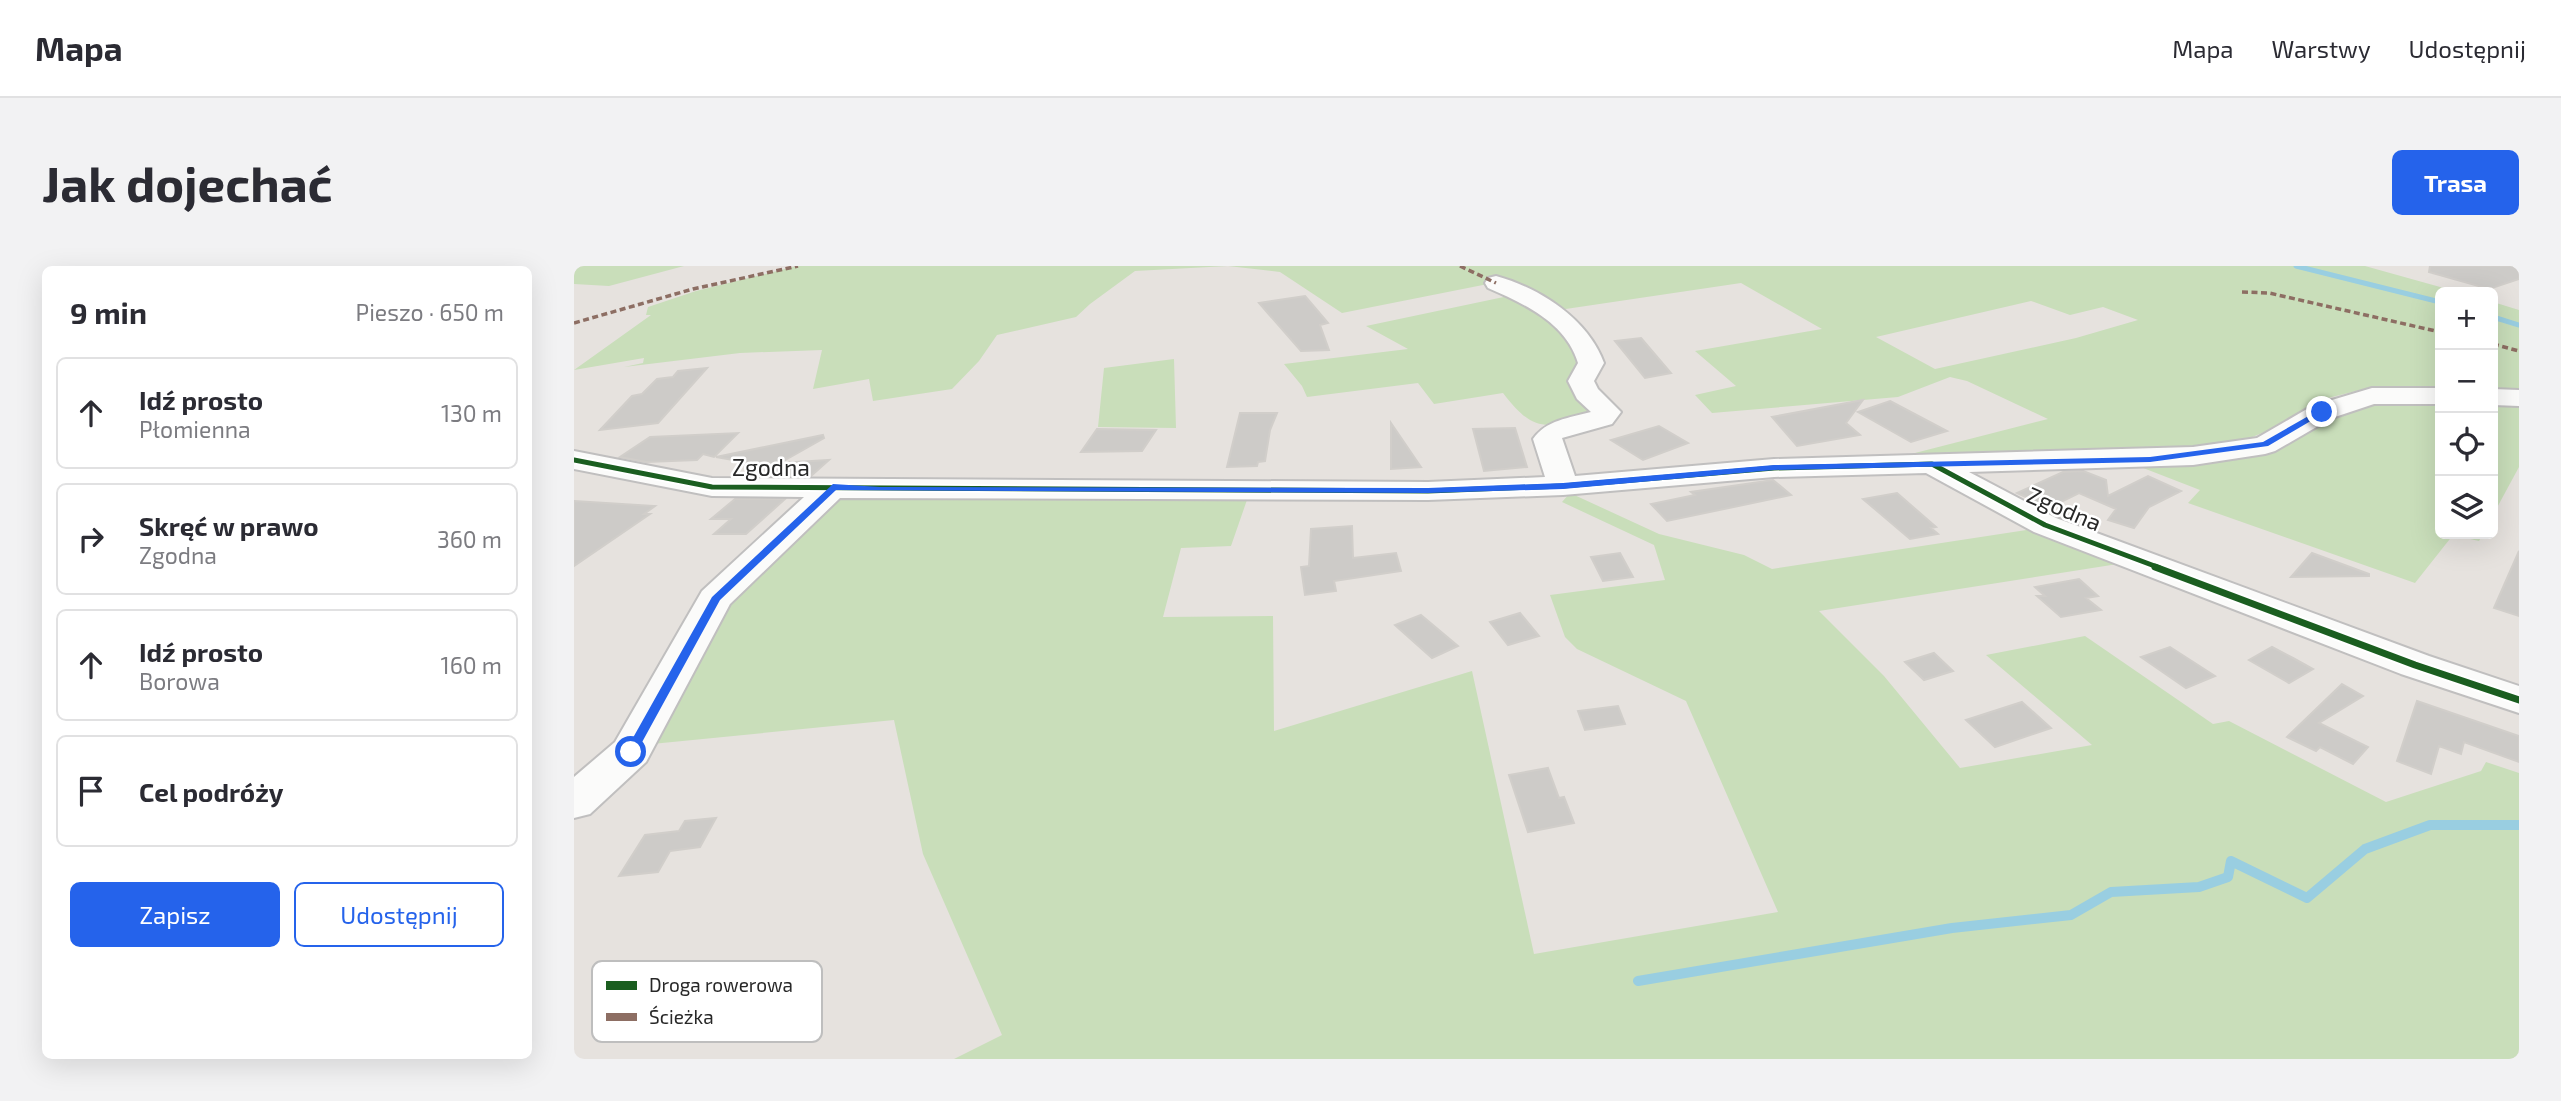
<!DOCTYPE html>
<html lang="pl">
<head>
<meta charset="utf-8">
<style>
	:root { --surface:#fff; --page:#f2f2f3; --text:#2b2b33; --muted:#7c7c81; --line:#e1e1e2; --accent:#2563eb }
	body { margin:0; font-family:"Exo 2",sans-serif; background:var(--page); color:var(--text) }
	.controls { position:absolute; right:21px; top:21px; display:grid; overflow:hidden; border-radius:10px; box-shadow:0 7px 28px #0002 }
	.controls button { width:63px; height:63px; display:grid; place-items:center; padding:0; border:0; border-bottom:2px solid var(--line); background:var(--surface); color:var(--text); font:35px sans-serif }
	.stop { position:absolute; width:21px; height:21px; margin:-16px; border:5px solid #2563eb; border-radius:50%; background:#fff }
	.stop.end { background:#2563eb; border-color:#fff; box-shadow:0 2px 7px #0008 }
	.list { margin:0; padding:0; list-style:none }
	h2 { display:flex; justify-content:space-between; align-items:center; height:91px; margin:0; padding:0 28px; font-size:30px }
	h2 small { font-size:23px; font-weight:400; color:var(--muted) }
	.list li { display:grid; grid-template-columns:46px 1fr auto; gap:21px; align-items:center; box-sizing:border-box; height:112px; margin:0 14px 14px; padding:0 14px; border:2px solid var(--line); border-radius:10px }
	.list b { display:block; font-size:26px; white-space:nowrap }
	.list p { margin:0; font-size:23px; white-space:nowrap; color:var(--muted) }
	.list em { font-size:23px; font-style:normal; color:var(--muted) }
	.actions { display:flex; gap:14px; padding:21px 28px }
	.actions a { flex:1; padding:16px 0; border:2px solid var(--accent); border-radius:10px; text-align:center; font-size:24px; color:var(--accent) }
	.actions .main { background:var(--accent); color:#fff }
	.icon { flex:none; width:38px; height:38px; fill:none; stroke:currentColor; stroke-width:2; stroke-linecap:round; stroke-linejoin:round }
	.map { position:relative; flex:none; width:1945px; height:793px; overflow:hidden; border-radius:10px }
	header { display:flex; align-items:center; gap:42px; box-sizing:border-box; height:98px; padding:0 35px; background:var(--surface); border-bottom:2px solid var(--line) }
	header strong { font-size:33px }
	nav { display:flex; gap:38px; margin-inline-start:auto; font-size:24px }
	.intro { display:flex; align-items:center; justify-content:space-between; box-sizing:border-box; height:168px; padding:0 42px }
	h1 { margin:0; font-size:49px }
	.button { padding:18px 32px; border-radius:10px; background:var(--accent); color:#fff; font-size:24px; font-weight:700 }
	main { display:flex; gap:42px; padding:0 42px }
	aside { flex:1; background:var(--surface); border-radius:10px; box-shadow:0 7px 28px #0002 }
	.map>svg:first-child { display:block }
	.green { fill:#c9deba; fill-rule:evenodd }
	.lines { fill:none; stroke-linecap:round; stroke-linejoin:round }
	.stream-far1 { stroke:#99cee1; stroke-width:5 }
	.stream { stroke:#99cee1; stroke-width:10 }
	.building { fill:#cdcbc8; stroke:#d1ceca; stroke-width:2 }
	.minor-casing { stroke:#c0bfbf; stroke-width:4 }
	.minor { fill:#fbfbfa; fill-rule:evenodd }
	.quiet { stroke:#8d6e63; stroke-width:3.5; stroke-dasharray:6 3.5; stroke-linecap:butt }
	.cycleway-far1-casing { stroke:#fff; stroke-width:9 }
	.cycleway-casing { stroke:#fff; stroke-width:11 }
	.cycleway-far1 { stroke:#1b5e20; stroke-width:5 }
	.cycleway { stroke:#1b5e20; stroke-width:7 }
	.route { fill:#2563eb }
	.labels { text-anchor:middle; stroke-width:5; stroke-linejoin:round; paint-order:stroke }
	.street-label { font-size:23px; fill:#282828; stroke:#fff }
	.key { fill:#fff; stroke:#bebebe; stroke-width:2 }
	.key-label { font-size:19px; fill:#282828 }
</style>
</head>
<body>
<header>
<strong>Mapa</strong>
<nav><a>Mapa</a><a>Warstwy</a><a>Udostępnij</a></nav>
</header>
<div class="intro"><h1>Jak dojechać</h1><a class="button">Trasa</a></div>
<main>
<aside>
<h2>9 min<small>Pieszo · 650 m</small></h2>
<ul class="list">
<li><svg class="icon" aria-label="ahead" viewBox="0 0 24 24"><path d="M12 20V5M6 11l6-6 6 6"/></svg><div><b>Idź prosto</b><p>Płomienna</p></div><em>130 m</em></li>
<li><svg class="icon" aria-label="right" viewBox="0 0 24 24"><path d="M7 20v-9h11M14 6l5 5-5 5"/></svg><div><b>Skręć w prawo</b><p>Zgodna</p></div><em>360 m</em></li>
<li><svg class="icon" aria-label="ahead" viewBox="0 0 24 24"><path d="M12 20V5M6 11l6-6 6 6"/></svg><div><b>Idź prosto</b><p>Borowa</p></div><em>160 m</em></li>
<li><svg class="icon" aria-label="arrive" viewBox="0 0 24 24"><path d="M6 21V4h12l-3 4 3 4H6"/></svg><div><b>Cel podróży</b></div></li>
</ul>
<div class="actions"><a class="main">Zapisz</a><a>Udostępnij</a></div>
</aside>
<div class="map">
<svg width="1945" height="793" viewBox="0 0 1945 793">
	<rect width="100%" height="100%" fill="#e6e2de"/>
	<path class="green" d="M 0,0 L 110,0 L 35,20 L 0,18 Z
		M 223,0 L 1791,0 L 1884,26 L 1866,26 L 1866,123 L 1822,121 L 1786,124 L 1746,134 L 1707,159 L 1676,172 L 1623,183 L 1345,190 L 1341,187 L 1474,153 L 1393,115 L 1376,111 L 1324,131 L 1138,147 L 1121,129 L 1162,120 L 1121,85 L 1248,63 L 1167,17 L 985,44 L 924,16 L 768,47 L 706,6 L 654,0 L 561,5 L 516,38 L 502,51 L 423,69 L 405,95 L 378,123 L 299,135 L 295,113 L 239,123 L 248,84 L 166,87 L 50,101 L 69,97 L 70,92 L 0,104 L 77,49 L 72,49 L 74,41 L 122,25 ZM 1457,35 L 1496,49 L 1529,41 L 1564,54 L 1502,72 L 1361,103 L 1302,71 Z
		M 944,28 L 995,66 L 1020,151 C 972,160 962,170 929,127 L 860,138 L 844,117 L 733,131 L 728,120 L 710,98 L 834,83 L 792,60 Z
		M 1919,36 L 1945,44 L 1945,126 L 1919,125 Z
		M 600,93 L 602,162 L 524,161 L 530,102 Z
		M 1806,133 L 1866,133 L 1866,268 L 1909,268 L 1905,275 L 1879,269 L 1841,317 L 1614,237 L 1626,224 L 1564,200 L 1611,198 L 1767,144 Z
		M 1919,135 L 1945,135 L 1945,201 L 1919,249 Z
		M 996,227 L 1085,268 L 1170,289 L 1198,303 L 1459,263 L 1550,297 L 1245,345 L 1310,410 L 1386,502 L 1518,479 L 1412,389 L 1511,370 L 1639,458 L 1655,455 L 1812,536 L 1907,505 L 1912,496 L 1945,507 L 1945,793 L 380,793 L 428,769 L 349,588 L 320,454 L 78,478 L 142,348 L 261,229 L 674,231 L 657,280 L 607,282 L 589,351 L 699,350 L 700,465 L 898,405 L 960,688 L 1204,646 L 1112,435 L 1003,383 L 991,371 L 976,329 L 1091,314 L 1080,279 L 988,236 Z"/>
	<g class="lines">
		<path class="stream-far1" d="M 1722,0 L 1866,36
			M 1919,51 L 1945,59"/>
		<path class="stream" d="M 1064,715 L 1378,662 L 1497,649 L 1537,626 L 1625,621 L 1654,611 L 1657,595 L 1733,632 L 1791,583 L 1856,559 L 1945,559"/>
	</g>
	<path class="building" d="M 1856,0 L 1945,0 L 1945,13 L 1915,23 L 1855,6 Z
		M 731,30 L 754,57 L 746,59 L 755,84 L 727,85 L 685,37 Z
		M 1067,72 L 1097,107 L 1071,112 L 1041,75 Z
		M 133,102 L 84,157 L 26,164 L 58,130 L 68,128 L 83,113 L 99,111 L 104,105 Z
		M 1289,134 L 1272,157 L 1286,169 L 1223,180 L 1198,151 Z
		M 1316,135 L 1373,165 L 1337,176 L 1284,146 Z
		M 666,147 L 703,147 L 696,164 L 691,195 L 684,196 L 683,200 L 653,201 Z
		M 817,157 L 847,201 L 817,203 Z
		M 1085,160 L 1114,177 L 1069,194 L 1037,174 Z
		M 941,162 L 953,201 L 910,205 L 899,163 Z
		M 523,163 L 582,164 L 568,185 L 507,186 Z
		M 164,167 L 140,191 L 129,188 L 123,194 L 72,196 L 46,191 L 76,171 Z
		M 249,169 L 250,172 L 206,197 L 255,194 L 237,210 L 188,210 L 198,201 L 142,191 Z
		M 1509,205 L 1532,214 L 1534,230 L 1574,210 L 1607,225 L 1575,241 L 1560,262 L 1534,254 L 1542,243 L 1505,227 L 1475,242 L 1443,227 L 1489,206 Z
		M 1199,214 L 1217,229 L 1093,255 L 1077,238 L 1121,229 L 1117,226 Z
		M 1323,227 L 1362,261 L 1357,262 L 1364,268 L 1336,273 L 1289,233 Z
		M 161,233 L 211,233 L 172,268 L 140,268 L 157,253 L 137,253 Z
		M 0,235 L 81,240 L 70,248 L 76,248 L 0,300 Z
		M 778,260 L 779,292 L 822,287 L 827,305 L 760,315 L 762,325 L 731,329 L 727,301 L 735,300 L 737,263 Z
		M 1945,285 L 1945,350 L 1920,342 Z
		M 1046,287 L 1059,311 L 1029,315 L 1017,291 Z
		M 1738,287 L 1795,308 L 1795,310 L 1717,311 Z
		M 1505,313 L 1524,330 L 1512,332 L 1527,344 L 1487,351 L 1463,330 L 1471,330 L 1461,321 Z
		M 946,347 L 965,370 L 934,379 L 916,356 Z
		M 847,349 L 884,380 L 858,392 L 821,359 Z
		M 1596,381 L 1641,410 L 1612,422 L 1567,391 Z
		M 1698,381 L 1719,392 L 1739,403 L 1715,417 L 1675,394 Z
		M 1360,387 L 1379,405 L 1350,414 L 1331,396 Z
		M 1768,418 L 1789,430 L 1745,457 L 1794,481 L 1779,498 L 1746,481 L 1742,485 L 1713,471 Z
		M 1843,435 L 1945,470 L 1945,496 L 1890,476 L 1887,488 L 1865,480 L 1857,508 L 1823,495 Z
		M 1448,436 L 1477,462 L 1421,481 L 1392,454 Z
		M 1044,440 L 1051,458 L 1011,464 L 1004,445 Z
		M 974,502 L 985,532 L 990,531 L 1000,557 L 954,566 L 935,509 Z
		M 142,552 L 126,581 L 96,585 L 84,606 L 45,610 L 71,569 L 105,565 L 111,555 Z"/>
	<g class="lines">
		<defs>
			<path id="minor" d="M 922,10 C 966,22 1014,53 1030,97 L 1020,115 L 1024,123 L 1047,146 L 1038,158 L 988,172 L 1001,210 L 1200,193 L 1619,181 L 1683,172 L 1738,140 L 1798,122 L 1866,122 L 1866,138 L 1800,138 L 1758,152 L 1701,185 L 1691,188 L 1619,199 L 1395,206 L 1482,252 L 1855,390 L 1945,420 L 1945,447 L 1827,408 L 1460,266 L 1352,207 L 1200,211 L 989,229 L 854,234 L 266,232 L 156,338 L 72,496 L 16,548 L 0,552 L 0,511 L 41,476 L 128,325 L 230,231 L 138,230 L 0,203 L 0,185 L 138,212 L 854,216 L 971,211 L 959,173 C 972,154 995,152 1017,146 L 1003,133 L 994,115 L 1004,97 C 992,57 951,38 914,22 L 911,17 L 914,12 Z
				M 1919,123 L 1945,124 L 1945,140 L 1919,139 Z"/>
		</defs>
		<use href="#minor" class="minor-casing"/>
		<use href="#minor" class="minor"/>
		<path class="quiet" d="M 886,0 L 922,17
			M 1668,26 L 1695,27 L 1866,66
			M 0,57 L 119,23 L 224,0
			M 1919,78 L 1945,85"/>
		<defs>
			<path id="cycleway-far1" d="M 0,194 L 138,221 L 854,225 L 989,220 L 1200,202 L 1358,198 L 1471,259 L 1586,302"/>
			<path id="cycleway" d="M 1581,301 L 1841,399 L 1945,434"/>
		</defs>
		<use href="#cycleway-far1" class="cycleway-far1-casing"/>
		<use href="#cycleway" class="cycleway-casing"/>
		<use href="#cycleway-far1" class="cycleway-far1"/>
		<use href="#cycleway" class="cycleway"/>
	</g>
	<path class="route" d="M 1745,144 L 1752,146 L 1694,180 L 1576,196 L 1200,204 L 989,223 L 854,227 L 262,224 L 146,334 L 61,489 L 52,489 L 51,486 L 138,331 L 259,218 L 306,221 L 854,222 L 989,217 L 1200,199 L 1576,191 L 1689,176 Z"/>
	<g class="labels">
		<g class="street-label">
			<text x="197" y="210">Zgodna</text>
			<text transform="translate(1490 243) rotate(23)" y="8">Zgodna</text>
		</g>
	</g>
	<rect x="18" y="695" width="230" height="81" rx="10" class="key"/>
	<rect x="32" y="715" width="31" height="9" fill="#1b5e20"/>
	<rect x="32" y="747" width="31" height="8" fill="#8d6e63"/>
	<g class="key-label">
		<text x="75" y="726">Droga rowerowa</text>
		<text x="75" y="758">Ścieżka</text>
	</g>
</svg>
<div class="controls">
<button>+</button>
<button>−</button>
<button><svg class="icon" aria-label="locate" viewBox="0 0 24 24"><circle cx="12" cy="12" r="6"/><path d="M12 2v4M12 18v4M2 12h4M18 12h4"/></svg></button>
<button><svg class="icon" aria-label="layers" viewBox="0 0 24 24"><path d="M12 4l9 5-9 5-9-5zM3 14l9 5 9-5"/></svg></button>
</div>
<div class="stop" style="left:57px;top:486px"></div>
<div class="stop end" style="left:1748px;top:146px"></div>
</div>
</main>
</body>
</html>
